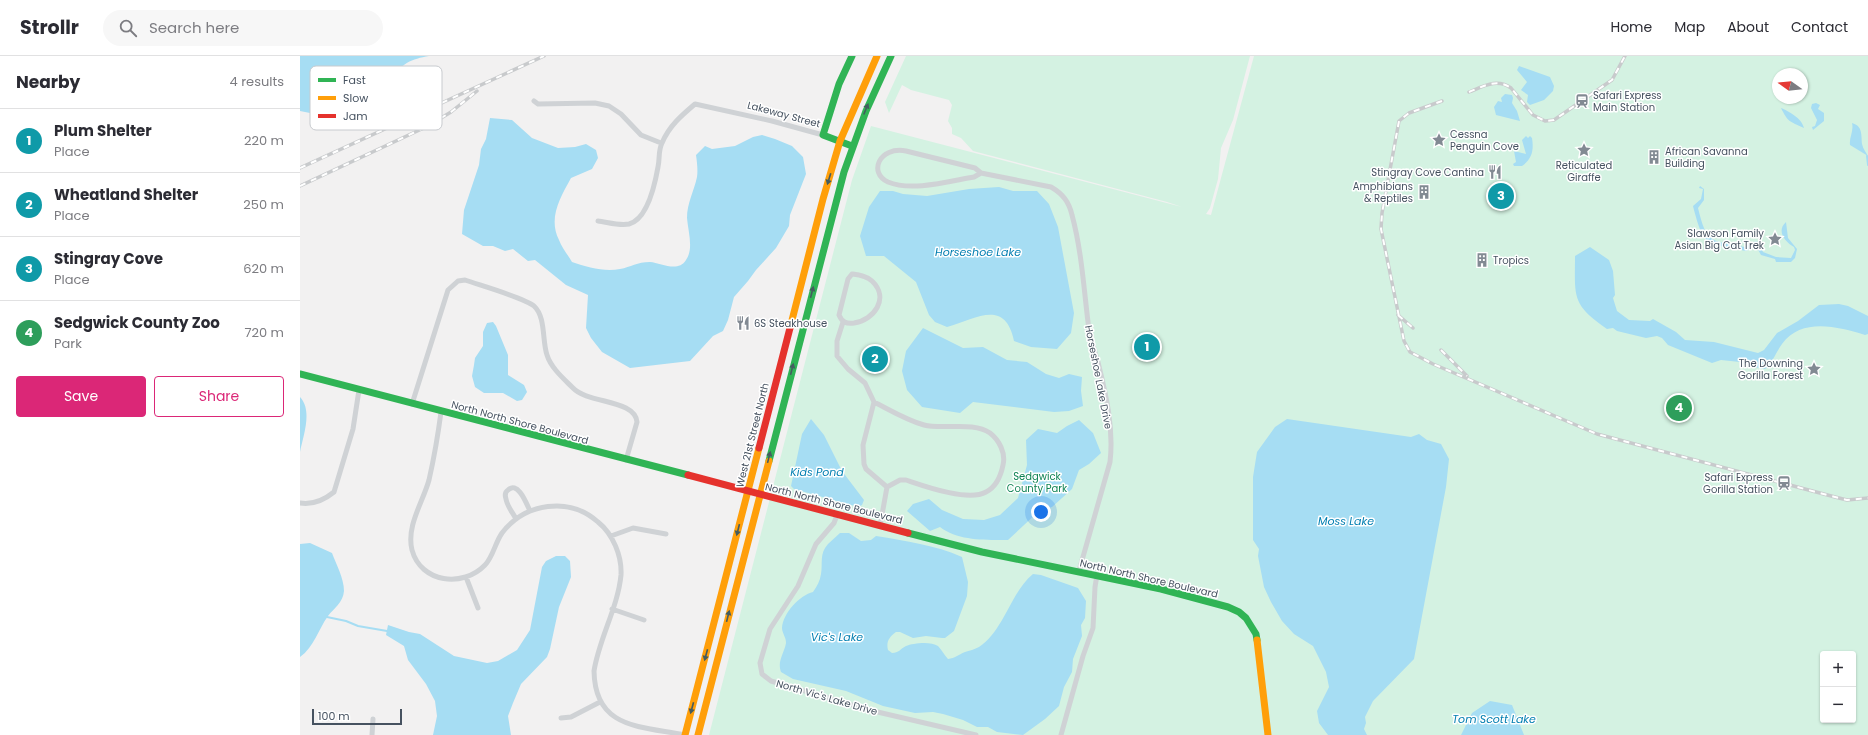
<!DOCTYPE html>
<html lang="en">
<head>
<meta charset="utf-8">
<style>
	:root { --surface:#fff; --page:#f7f7f7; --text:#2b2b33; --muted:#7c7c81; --line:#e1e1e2; --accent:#db2777 }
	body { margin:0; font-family:Poppins,sans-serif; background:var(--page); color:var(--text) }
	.controls { position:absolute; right:12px; bottom:12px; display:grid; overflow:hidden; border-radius:4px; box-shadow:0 1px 3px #0004 }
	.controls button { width:36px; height:36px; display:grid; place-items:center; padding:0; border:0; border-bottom:1px solid var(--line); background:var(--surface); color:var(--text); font:20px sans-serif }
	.compass { position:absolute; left:1472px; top:12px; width:36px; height:36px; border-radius:50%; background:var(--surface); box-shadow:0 1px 3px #0004; rotate:285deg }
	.scale { position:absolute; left:12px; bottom:10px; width:90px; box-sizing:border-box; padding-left:4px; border:2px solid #465260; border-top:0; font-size:11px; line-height:14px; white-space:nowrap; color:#465260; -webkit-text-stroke:3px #fff; paint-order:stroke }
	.you { position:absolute; left:741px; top:456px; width:14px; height:14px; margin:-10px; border:3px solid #fff; border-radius:50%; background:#1a73e8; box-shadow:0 0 0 6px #1a73e833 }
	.badge { display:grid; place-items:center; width:26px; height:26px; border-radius:50%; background:var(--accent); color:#fff; font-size:13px; font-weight:700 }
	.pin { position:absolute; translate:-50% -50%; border:2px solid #fff; box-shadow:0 1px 4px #0006 }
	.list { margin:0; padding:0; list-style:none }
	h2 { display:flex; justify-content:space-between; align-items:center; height:52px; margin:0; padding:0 16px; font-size:17px }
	h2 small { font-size:13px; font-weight:400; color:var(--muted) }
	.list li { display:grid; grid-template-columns:26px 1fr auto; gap:12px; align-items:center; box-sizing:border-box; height:64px; padding:0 16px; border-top:1px solid var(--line) }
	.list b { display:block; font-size:15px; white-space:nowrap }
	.list p { margin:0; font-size:13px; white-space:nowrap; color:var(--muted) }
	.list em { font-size:13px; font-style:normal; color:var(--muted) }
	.actions { display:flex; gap:8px; padding:12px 16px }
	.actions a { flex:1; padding:9px 0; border:1px solid var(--accent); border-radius:4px; text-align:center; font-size:14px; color:var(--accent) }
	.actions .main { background:var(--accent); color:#fff }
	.icon { flex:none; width:22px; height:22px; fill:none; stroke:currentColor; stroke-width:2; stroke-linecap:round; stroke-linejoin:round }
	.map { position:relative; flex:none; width:1568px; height:679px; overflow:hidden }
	header { display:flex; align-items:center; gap:24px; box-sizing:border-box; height:56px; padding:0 20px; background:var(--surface); border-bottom:1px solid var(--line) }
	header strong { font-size:19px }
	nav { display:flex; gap:22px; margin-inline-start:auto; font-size:14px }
	.search { width:280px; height:36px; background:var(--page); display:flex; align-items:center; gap:10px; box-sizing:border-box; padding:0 14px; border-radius:22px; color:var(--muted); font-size:15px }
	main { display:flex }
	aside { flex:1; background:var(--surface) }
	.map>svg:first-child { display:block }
	.green { fill:#d4f2e2; fill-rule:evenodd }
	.water { fill:#a6ddf3 }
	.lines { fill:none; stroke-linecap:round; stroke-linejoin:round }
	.stream { stroke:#a6ddf3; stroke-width:2 }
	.street { stroke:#cfd2d5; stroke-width:5 }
	.fast { stroke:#30b455; stroke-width:7 }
	.slow { stroke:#ff9f0a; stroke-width:7 }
	.jam { stroke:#e5322d; stroke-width:7 }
	.rail-casing { stroke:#c8cacc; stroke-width:3.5 }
	.rail { stroke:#fff; stroke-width:2; stroke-dasharray:6; stroke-linecap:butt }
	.oneway { fill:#445c5f }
	.labels { text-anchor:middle; stroke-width:3; stroke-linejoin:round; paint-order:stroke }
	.poi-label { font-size:10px; fill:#465260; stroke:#fff; text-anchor:start }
	.street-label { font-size:10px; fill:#465260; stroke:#fff }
	.park-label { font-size:10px; fill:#0f8353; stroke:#fff }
	.water-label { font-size:11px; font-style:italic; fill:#017eb1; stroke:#fff }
	.key { fill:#fff; stroke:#c8cbcf; stroke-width:1 }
	.key-label { font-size:11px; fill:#465260 }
</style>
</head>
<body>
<header>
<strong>Strollr</strong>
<div class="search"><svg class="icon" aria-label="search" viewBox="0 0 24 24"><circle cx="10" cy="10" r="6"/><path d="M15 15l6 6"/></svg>Search here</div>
<nav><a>Home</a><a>Map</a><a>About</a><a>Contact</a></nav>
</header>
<main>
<aside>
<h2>Nearby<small>4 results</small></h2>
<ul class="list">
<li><span class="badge" style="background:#0f9aa8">1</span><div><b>Plum Shelter</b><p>Place</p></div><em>220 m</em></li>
<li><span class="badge" style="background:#0f9aa8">2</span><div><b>Wheatland Shelter</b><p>Place</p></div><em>250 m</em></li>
<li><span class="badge" style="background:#0f9aa8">3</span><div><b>Stingray Cove</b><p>Place</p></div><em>620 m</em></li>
<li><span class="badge" style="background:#2e9e5b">4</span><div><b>Sedgwick County Zoo</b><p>Park</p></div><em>720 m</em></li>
</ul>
<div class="actions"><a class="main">Save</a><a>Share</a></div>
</aside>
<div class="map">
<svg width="1568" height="679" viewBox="0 0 1568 679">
	<rect width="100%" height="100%" fill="#f2f1f1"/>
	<path class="green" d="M 606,0 L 950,0 L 933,64 L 921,92 L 918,123 L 910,152 L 906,158 L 911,159 L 954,0 L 1568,0 L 1568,679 L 409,679 L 552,124 L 571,70 L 882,151 L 867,146 L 673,95 L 661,82 L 652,78 L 652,72 L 648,65 L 652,49 L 649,44 L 611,34 L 602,29 L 589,57 L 585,46 ZM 1478,18 L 1502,18 L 1502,42 L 1478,42 ZM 1523,598 L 1553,598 L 1553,664 L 1523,664 Z"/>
	<path class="water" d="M 0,0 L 129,0 C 112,3 100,7 93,24 L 55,40 L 40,45 L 24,42 L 10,57 L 0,55 Z
		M 1219,10 L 1250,21 L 1254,30 L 1253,35 L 1244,44 L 1230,49 L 1227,46 L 1228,39 L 1221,34 L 1227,26 L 1217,14 Z
		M 1205,38 L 1212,39 L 1213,42 L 1212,47 L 1217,55 L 1220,65 L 1196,59 L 1194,51 L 1198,45 L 1202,46 L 1201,42 Z
		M 1516,47 L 1520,49 L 1518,53 L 1524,57 L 1524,65 L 1513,74 L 1512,71 L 1515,70 L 1517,64 L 1511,52 L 1512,48 Z
		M 1481,52 C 1488,55 1502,62 1504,72 C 1489,65 1488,66 1481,52 Z
		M 190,62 L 212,64 L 232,82 L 258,92 L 275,91 L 286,88 L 296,94 L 298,102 L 292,113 L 271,122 C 260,142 248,162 259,184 C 262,192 268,199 272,206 C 287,211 304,216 320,213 C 331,211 337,206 350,206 C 361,207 378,217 386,204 C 394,193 388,175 387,162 C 387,147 394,135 397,121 C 398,114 397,106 396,99 L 405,90 L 412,93 L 435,90 L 453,81 L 462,79 L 475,83 L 492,90 L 503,101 L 506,118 L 490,159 L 489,170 L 476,192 L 456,214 L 448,225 L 434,241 L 428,264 L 423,275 L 413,280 L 390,305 L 330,312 L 302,296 L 291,282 L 286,272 L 288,239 L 266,229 L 235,204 L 228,205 L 213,193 L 205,195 L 193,190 L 183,190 L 162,178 L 164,154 L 179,109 L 181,93 L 186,83 Z
		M 1552,67 C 1563,70 1561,79 1562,88 C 1563,93 1566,96 1568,100 L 1550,89 C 1549,81 1554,75 1552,67 Z
		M 1229,79 L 1232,82 C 1234,94 1232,103 1222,110 L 1214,110 L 1213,108 L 1216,106 L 1214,95 L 1226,98 L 1222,84 L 1226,80 L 1228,82 L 1230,80 Z
		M 1400,130 L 1404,133 L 1404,144 L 1398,152 C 1407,189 1411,184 1445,191 L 1456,185 L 1459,187 L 1463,196 L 1476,201 L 1491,202 L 1495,194 L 1494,191 C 1485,186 1476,175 1486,166 L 1488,182 L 1497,193 L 1495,202 L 1491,206 L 1476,206 L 1475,203 L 1461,199 L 1456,190 L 1446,195 C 1406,186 1404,193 1393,150 L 1401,143 L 1403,133 L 1399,132 Z
		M 699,131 L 713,135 L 737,135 L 749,148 L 758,171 L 774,257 L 771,277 L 757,293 L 731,291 L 714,285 C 705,242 676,263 647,271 L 635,266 L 629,259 L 616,226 L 584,200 L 566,200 L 560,180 L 569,151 L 580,135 L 593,135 L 603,138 L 627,140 L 669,133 Z
		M 1290,191 L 1309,204 L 1313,215 L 1315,239 L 1313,242 L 1317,255 L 1329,264 L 1350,265 L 1353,263 L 1376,276 L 1385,284 L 1414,286 L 1458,297 L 1464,294 L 1477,277 L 1498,265 L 1519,249 L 1539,248 L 1548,250 L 1568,260 L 1568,278 L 1565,279 C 1538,271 1502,261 1482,288 C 1476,296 1472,308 1465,313 L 1448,310 L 1440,306 L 1421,304 L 1412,307 L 1368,289 L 1362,282 L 1357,280 L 1346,282 L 1317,275 L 1313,272 L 1307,273 C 1271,248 1275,241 1275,200 Z
		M 193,266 L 196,270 L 208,299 L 208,319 L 224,329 L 227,336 L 222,344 L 217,345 L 203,337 L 184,337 L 175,331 L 172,320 L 174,309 L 175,302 L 183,290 L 183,276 L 187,267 Z
		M 623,272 L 663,292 L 683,291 L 707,304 L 727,306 L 746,318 L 759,322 L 769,318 L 782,321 L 781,335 L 783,350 L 769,355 L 754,356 L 673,346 L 660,357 L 622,351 L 607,334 L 602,315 L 606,295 Z
		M 0,341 C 13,355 3,380 0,396 Z
		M 511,363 L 524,379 L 542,415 L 564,444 L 562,449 L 558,451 L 494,433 L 491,430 L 502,378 Z
		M 987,363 L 1111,381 L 1119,378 L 1127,384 L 1141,388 L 1149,403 L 1146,431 L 1114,603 L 1073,645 L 1065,661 L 1066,667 L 1064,673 L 1067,679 L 1028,679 L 1019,667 L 1017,655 L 1029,631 L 1026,616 L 1013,590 L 994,578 L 982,565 L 971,546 L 964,531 L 958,500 L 959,493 L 953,484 L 953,421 L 957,396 L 975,371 Z
		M 779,364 L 793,377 L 801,397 L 789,408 L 779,414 L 772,433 L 752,451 L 739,455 L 708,484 C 686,484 658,485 640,471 L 630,475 L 607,455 L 613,448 L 629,443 L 642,454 L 663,463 L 684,464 L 700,459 L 718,442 L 727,409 L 726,384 L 738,373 L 757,377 L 767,370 Z
		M 540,477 L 549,477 L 561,485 L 571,484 L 576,480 C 606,485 635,489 662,501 L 668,526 L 667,540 L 654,575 L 645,582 L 642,582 L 626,580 L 613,582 L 600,576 L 596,576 C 589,581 586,586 588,594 L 592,597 C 599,597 600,593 606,590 C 613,587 631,585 638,590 C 642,594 644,599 648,603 C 655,602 658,599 665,596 C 669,595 675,593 679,591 C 705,573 710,537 733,518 L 741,519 L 778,532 L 786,545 L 785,562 L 781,569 L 782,580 L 773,603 L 772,616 L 764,631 L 759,650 L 745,663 L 723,679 L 697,676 L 688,671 L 677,671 L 663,664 L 643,658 L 633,656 L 615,657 L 583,650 L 546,635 L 493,623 L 481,616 C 477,605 484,598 486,587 C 486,581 482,577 482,572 C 483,557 500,539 513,536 C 517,530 520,525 521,518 C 523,507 519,498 528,488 C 532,484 536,481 540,477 Z
		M 10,487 L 32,497 C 36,508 44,522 44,535 C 43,547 34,552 28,560 C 18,574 14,591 0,601 L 0,488 Z
		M 256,500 L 265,500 L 270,505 L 271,521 L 259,551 L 250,593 L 247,601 L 221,628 L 213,647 L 208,660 L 211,679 L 133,679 L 137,660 L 135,645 L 126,628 L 108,604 L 104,590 L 86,579 L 88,569 L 109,576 L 120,578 L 154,600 L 187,607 L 198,605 L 217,594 L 230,574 L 242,511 L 246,505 Z
		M 1190,645 L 1212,649 L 1224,679 L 1161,679 L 1172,657 Z"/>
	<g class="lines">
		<path class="stream" d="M 1567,100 L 1568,109
			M 27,561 L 46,565 L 58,570 L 87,575"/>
		<path class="street" d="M 234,45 L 238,48 L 295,47 L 309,50 L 321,58 L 341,79 L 361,87
			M 681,117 L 674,121 C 650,125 612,136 588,126 C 568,117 579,90 606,95 L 675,112 L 681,117 L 751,131 C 763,138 769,146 772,159 C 782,196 784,236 789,274 C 791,285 795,296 798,306 C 806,338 814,373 810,406 L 779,515
			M 298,165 C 307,166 319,170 329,168 C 348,163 355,128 358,111 C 360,102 358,95 362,87 C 369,70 382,59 395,48 L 472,65 L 523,79
			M 552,218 C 559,219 567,220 572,225 C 590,242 574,264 554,267 C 546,268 542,266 539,259 L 548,223 Z
			M 543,266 L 537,285 L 537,300 L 548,313 L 565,327 L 574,346 L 563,389 L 564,408 L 566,413 L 587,431 L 580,470
			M 574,346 C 590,354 606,364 624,369 C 643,374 673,365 690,377 C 699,384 706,397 703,409 C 701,419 696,431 686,436 C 668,446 624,430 606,424 L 600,424 L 587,431
			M 112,348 L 148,234 L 158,225 L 165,224 C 179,229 225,242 234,250 C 246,261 242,285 247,299 C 251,312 264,323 273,332 C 288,348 335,343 337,366 L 326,404
			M 141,356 C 138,379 134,402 129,424 C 123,446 106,470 112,494 C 121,527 163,532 185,509 C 193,501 195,487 202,477 C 225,447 269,440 298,466 C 313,478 322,500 321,519 C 318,551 299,583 294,615 C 295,673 340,670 385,679
			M 0,447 C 13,449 23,445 34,436 L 53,373 L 59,334
			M 537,459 L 534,467 L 516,488 L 498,530 L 470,573 L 460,607 L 462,618 L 471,625 L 569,654 L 676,679
			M 216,463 C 213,457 207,450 206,443 C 205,440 205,436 208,434 C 218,424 227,449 230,455
			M 311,480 L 333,472 L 366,478
			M 166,521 L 178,552
			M 312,553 L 344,564
			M 261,662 L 271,661 L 300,646
			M 72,679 L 73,663
			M 761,679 L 783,600 L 793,572 L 795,531 L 797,519"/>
		<path class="fast" d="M 552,0 L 539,28 L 523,79 L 552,90
			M 0,318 L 388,419
			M 469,405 L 544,116 L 566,55 L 591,0
			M 608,477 L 682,496 L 861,533 L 928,551 L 939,556 L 946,562 L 956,578 L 957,584"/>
		<path class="slow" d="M 490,272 L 523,143 L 540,85 L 577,0
			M 957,584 L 968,679
			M 385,679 L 459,392
			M 398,679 L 469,405"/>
		<path class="jam" d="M 459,392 L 490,272
			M 388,419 L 608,477"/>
		<defs>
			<path id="rail" d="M 1169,36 C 1184,30 1197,22 1211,32 L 1233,59 L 1245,65 L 1254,64 L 1312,24 L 1325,0
				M 1142,45 L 1109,57 L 1099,65 L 1082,157 L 1081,173 L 1104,285 L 1110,296 L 1133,308 L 1297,378 L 1535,441 L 1547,444 L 1568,442
				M 0,112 L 244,0
				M 0,130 L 128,70 L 151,56 L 177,35
				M 1098,259 L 1113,272
				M 1141,294 L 1167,320"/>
		</defs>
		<use href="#rail" class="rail-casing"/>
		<use href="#rail" class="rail"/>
	</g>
	<defs><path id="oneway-solid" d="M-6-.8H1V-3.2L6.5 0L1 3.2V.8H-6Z"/></defs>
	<g class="oneway">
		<use href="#oneway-solid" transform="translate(566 53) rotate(-68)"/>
		<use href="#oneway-solid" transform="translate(529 123) rotate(107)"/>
		<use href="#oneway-solid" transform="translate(512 236) rotate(-76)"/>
		<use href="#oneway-solid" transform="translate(492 313) rotate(-76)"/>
		<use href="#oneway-solid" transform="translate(469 401) rotate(-76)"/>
		<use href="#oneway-solid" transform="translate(438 474) rotate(104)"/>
		<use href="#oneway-solid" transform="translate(428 560) rotate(-76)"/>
		<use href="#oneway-solid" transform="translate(406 599) rotate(105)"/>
		<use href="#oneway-solid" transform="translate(392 652) rotate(105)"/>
	</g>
	<defs>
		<symbol id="station-bare" viewBox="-9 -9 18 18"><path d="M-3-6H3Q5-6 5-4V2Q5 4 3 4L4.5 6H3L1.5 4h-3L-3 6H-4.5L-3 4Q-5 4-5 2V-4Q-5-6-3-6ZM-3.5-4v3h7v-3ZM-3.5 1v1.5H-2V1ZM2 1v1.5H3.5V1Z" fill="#828a93" stroke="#fff" stroke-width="2.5" paint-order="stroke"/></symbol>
		<symbol id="sight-bare" viewBox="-9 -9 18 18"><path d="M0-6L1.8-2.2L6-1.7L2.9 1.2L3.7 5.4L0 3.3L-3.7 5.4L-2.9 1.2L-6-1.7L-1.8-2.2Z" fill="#828a93" stroke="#fff" stroke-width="2.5" paint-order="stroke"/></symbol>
		<symbol id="building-bare" viewBox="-9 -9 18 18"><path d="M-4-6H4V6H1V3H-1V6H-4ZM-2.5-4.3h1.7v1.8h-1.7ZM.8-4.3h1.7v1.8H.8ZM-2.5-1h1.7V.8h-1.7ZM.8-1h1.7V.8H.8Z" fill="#828a93" stroke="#fff" stroke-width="2.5" paint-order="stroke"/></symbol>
		<symbol id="restaurant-bare" viewBox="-9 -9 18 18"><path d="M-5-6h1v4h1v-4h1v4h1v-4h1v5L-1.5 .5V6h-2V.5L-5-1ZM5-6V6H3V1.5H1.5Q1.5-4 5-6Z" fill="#828a93" stroke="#fff" stroke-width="2.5" paint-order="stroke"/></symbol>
	</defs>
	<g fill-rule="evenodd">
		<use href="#station-bare" x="1272" y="35" width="20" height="20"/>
		<use href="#sight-bare" x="1129" y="74" width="20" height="20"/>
		<use href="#sight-bare" x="1274" y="84" width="20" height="20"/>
		<use href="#building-bare" x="1344" y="91" width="20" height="20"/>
		<use href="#restaurant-bare" x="1185" y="106" width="20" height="20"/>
		<use href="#building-bare" x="1114" y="126" width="20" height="20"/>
		<use href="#sight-bare" x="1465" y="173" width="20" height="20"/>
		<use href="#building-bare" x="1172" y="194" width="20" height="20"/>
		<use href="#restaurant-bare" x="433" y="257" width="20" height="20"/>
		<use href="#sight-bare" x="1504" y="303" width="20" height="20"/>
		<use href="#station-bare" x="1474" y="417" width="20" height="20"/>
	</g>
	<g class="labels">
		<g class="poi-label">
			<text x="1293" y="43">Safari Express<tspan x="1293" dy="12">Main Station</tspan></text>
			<text x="1150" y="82">Cessna<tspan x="1150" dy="12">Penguin Cove</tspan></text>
			<text x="1365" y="99">African Savanna<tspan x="1365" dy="12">Building</tspan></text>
			<text x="1284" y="113" text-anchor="middle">Reticulated<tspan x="1284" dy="12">Giraffe</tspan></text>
			<text x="1184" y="120" text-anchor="end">Stingray Cove Cantina</text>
			<text x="1113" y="134" text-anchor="end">Amphibians<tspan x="1113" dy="12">&amp; Reptiles</tspan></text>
			<text x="1464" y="181" text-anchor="end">Slawson Family<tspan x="1464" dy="12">Asian Big Cat Trek</tspan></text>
			<text x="1193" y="208">Tropics</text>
			<text x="454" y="271">6S Steakhouse</text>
			<text x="1503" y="311" text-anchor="end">The Downing<tspan x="1503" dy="12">Gorilla Forest</tspan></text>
			<text x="1473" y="425" text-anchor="end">Safari Express<tspan x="1473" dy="12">Gorilla Station</tspan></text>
		</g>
		<g class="street-label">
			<text transform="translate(484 58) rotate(15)" y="4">Lakeway Street</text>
			<text transform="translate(799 321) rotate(79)" y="4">Horseshoe Lake Drive</text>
			<text transform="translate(220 366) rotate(15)" y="4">North North Shore Boulevard</text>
			<text transform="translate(452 379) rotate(-76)" y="4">West 21st Street North</text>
			<text transform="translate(534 447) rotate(14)" y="4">North North Shore Boulevard</text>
			<text transform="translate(849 522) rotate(13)" y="4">North North Shore Boulevard</text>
			<text transform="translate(527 641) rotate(16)" y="4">North Vic's Lake Drive</text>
		</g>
		<g class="park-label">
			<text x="737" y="424">Sedgwick<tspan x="737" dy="12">County Park</tspan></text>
		</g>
		<g class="water-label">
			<text x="678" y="200">Horseshoe Lake</text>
			<text x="517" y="420">Kids Pond</text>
			<text x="1046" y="469">Moss Lake</text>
			<text x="537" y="585">Vic's Lake</text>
			<text x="1194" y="667">Tom Scott Lake</text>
		</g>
	</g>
	<rect x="10" y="10" width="132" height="64" rx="6" class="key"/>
	<rect x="18" y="22" width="18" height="4" fill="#30b455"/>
	<rect x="18" y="40" width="18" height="4" fill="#ff9f0a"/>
	<rect x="18" y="58" width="18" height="4" fill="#e5322d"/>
	<g class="key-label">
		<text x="43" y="28">Fast</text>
		<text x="43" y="46">Slow</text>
		<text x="43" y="64">Jam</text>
	</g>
</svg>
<div class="controls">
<button>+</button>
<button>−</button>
</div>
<svg class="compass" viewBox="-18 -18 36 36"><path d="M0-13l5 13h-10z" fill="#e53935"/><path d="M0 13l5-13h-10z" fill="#7c7c81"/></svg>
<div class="scale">100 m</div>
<div class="you"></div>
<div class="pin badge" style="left:847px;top:291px;background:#0f9aa8">1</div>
<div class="pin badge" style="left:575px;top:303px;background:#0f9aa8">2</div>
<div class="pin badge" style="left:1201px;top:140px;background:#0f9aa8">3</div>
<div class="pin badge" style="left:1379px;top:352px;background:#2e9e5b">4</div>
</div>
</main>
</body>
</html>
